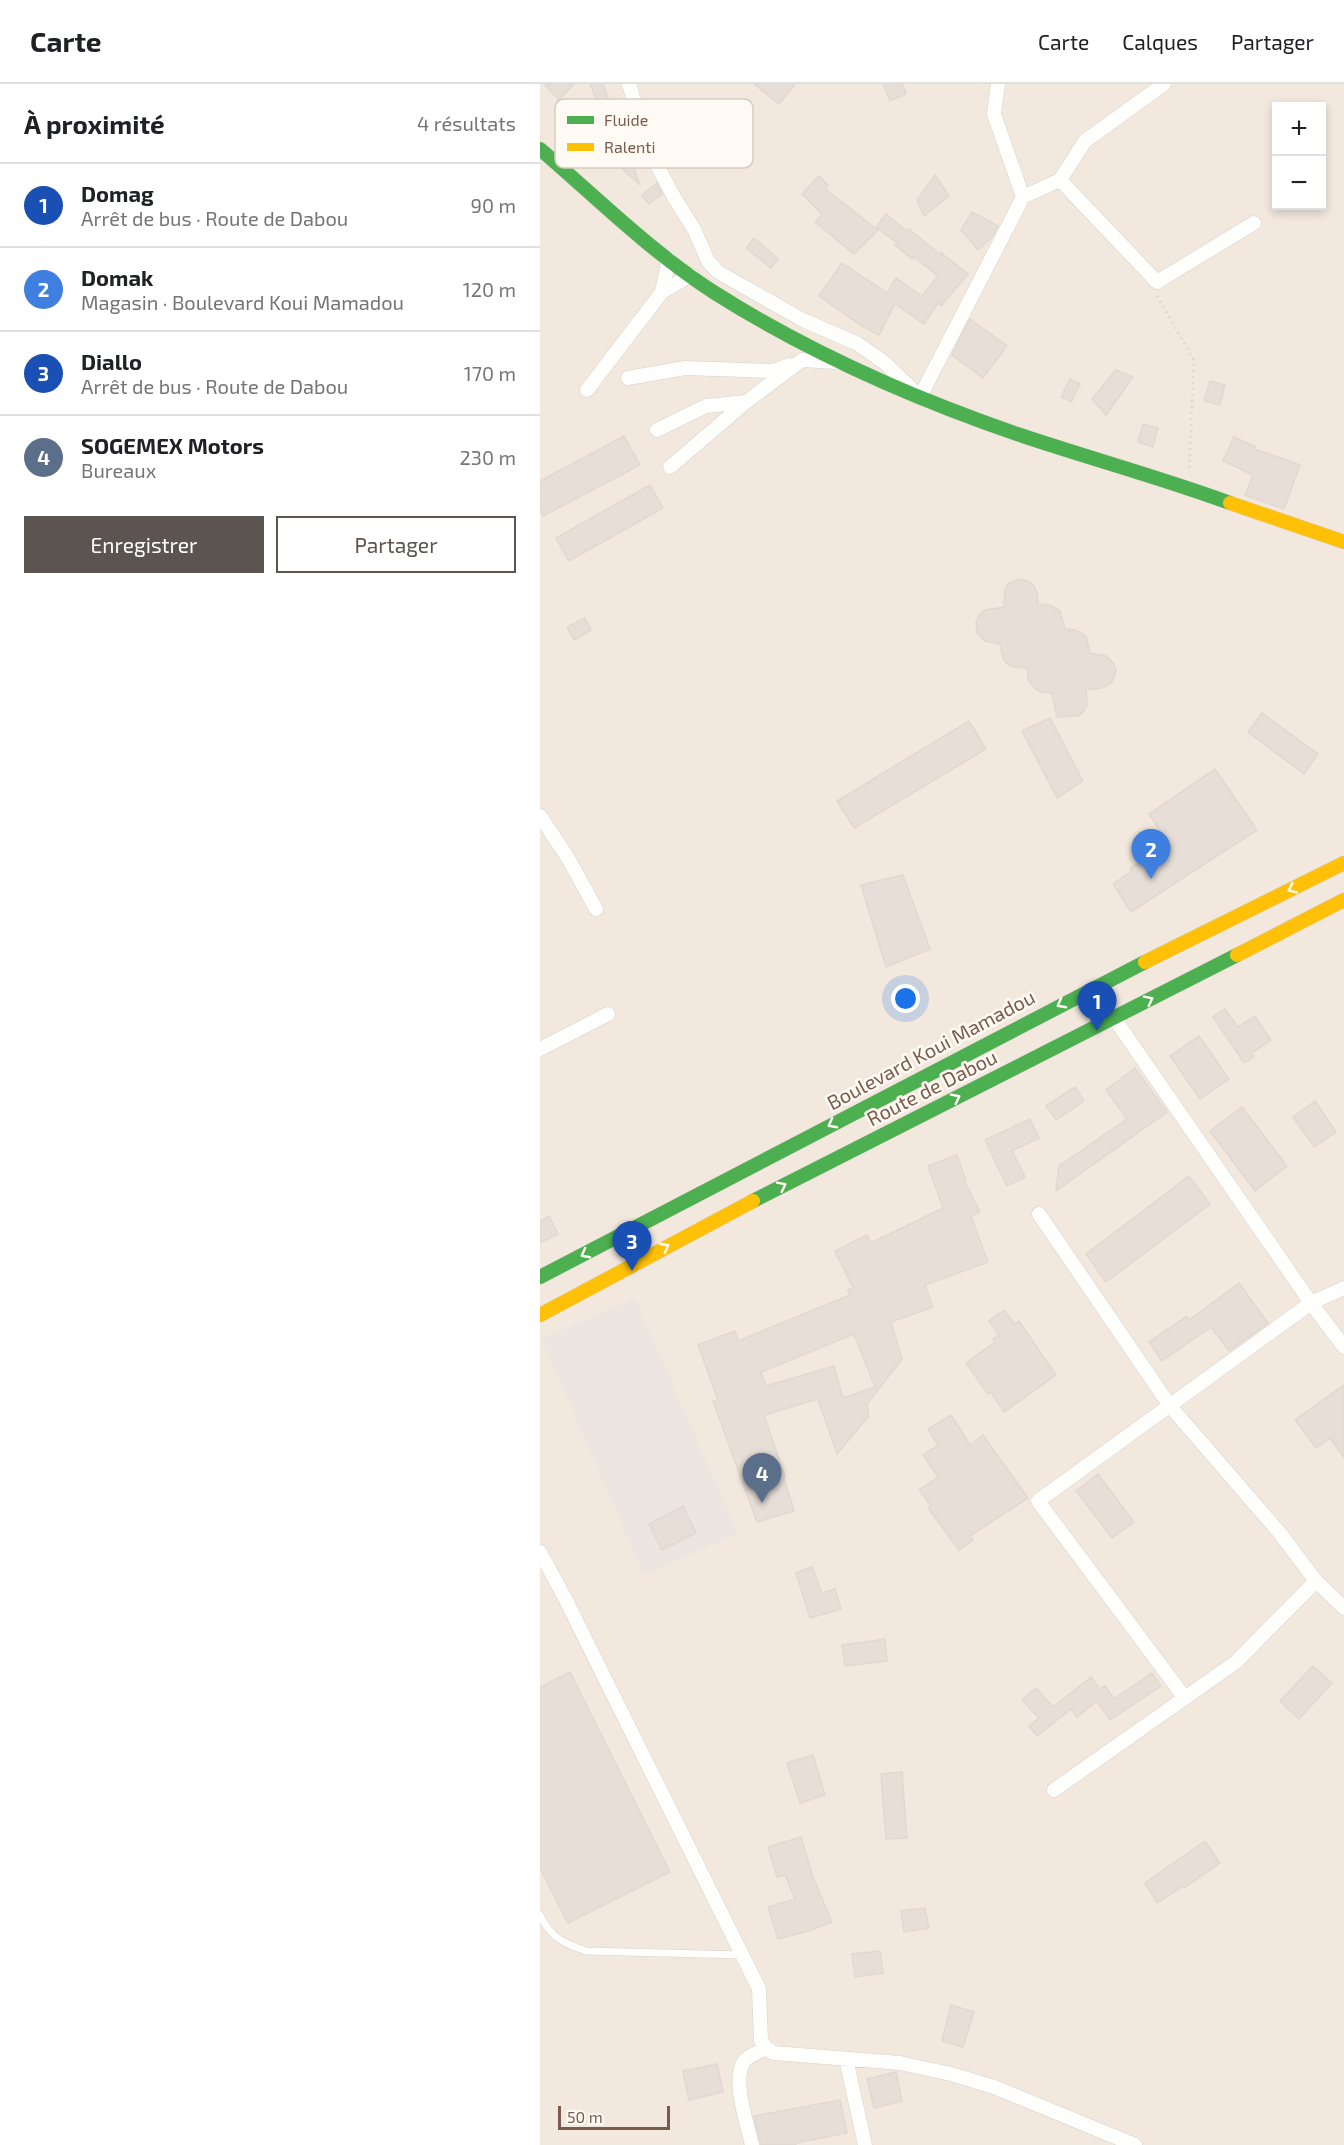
<!DOCTYPE html>
<html lang="fr">
<head>
<meta charset="utf-8">
<style>
	:root { --surface:#fff; --page:#f2f2f2; --text:#202124; --muted:#757577; --line:#e0e0e0; --accent:#5c5450 }
	body { margin:0; font-family:"Exo 2",sans-serif; background:var(--page); color:var(--text) }
	.controls { position:absolute; right:18px; top:18px; display:grid; overflow:hidden; border-radius:0px; box-shadow:0 3px 9px #0003 }
	.controls button { width:54px; height:54px; display:grid; place-items:center; padding:0; border:0; border-bottom:2px solid var(--line); background:var(--surface); color:var(--text); font:30px sans-serif }
	.scale { position:absolute; left:18px; bottom:15px; width:112px; box-sizing:border-box; padding-left:6px; border:3px solid #7a5c4d; border-top:0; font-size:16px; line-height:21px; white-space:nowrap; color:#7a5c4d; -webkit-text-stroke:4px #fffaf3; paint-order:stroke }
	.you { position:absolute; left:366px; top:915px; width:21px; height:21px; margin:-15px; border:4px solid #fff; border-radius:50%; background:#1a73e8; box-shadow:0 0 0 9px #1a73e833 }
	.badge { display:grid; place-items:center; width:39px; height:39px; border-radius:50%; background:var(--accent); color:#fff; font-size:20px; font-weight:700 }
	.pin { position:absolute; translate:-50% -50px; filter:drop-shadow(0 2px 3px #0008) }
	.pin::after { content:''; position:absolute; top:32px; width:21px; height:18px; background:inherit; clip-path:polygon(0 0,100% 0,50% 100%) }
	.list { margin:0; padding:0; list-style:none }
	h2 { display:flex; justify-content:space-between; align-items:center; height:78px; margin:0; padding:0 24px; font-size:26px }
	h2 small { font-size:20px; font-weight:400; color:var(--muted) }
	.list li { display:grid; grid-template-columns:39px 1fr auto; gap:18px; align-items:center; box-sizing:border-box; height:84px; padding:0 24px; border-top:2px solid var(--line) }
	.list b { display:block; font-size:22px; white-space:nowrap }
	.list p { margin:0; font-size:20px; white-space:nowrap; color:var(--muted) }
	.list em { font-size:20px; font-style:normal; color:var(--muted) }
	.actions { display:flex; gap:12px; padding:18px 24px }
	.actions a { flex:1; padding:14px 0; border:2px solid var(--accent); border-radius:0px; text-align:center; font-size:21px; color:var(--accent) }
	.actions .main { background:var(--accent); color:#fff }
	.map { position:relative; flex:none; width:804px; height:2061px; overflow:hidden }
	header { display:flex; align-items:center; gap:36px; box-sizing:border-box; height:84px; padding:0 30px; background:var(--surface); border-bottom:2px solid var(--line) }
	header strong { font-size:28px }
	nav { display:flex; gap:33px; margin-inline-start:auto; font-size:21px }
	main { display:flex }
	aside { flex:1; background:var(--surface) }
	.map>svg:first-child { display:block }
	.residential { fill:#f2e8de; fill-rule:evenodd }
	.industrial { fill:#ede5e0 }
	.building { fill:#e6ded7; stroke:#e2d8d2; stroke-width:1.5; fill-rule:evenodd }
	.lines { fill:none; stroke-linecap:round; stroke-linejoin:round }
	.lane-casing { stroke:#d7d1cb; stroke-width:8 }
	.street-casing { stroke:#d7d1cb; stroke-width:15 }
	.fast-casing { stroke:#d9d2cb; stroke-width:15 }
	.slow-casing { stroke:#d9d2cb; stroke-width:15 }
	.path { stroke:#dcd5d0; stroke-width:3; stroke-dasharray:1.5 4.5; stroke-linecap:butt }
	.lane { stroke:#fefefd; stroke-width:7 }
	.street { stroke:#fefefd; stroke-width:14 }
	.fast { stroke:#4caf50; stroke-width:14 }
	.slow { stroke:#ffc107; stroke-width:14 }
	.oneway { stroke:#fffaf3 }
	.labels { text-anchor:middle; stroke-width:5; stroke-linejoin:round; paint-order:stroke }
	.street-label { font-size:20px; fill:#7a5c4d; stroke:#fffaf3 }
	.key { fill:#fffaf3; stroke:#d7cbc1; stroke-width:1.5 }
	.key-label { font-size:16px; fill:#7a5c4d }
</style>
</head>
<body>
<header>
<strong>Carte</strong>
<nav><a>Carte</a><a>Calques</a><a>Partager</a></nav>
</header>
<main>
<aside>
<h2>À proximité<small>4 résultats</small></h2>
<ul class="list">
<li><span class="badge" style="background:#1a4fb4">1</span><div><b>Domag</b><p>Arrêt de bus · Route de Dabou</p></div><em>90 m</em></li>
<li><span class="badge" style="background:#3f7fe0">2</span><div><b>Domak</b><p>Magasin · Boulevard Koui Mamadou</p></div><em>120 m</em></li>
<li><span class="badge" style="background:#1a4fb4">3</span><div><b>Diallo</b><p>Arrêt de bus · Route de Dabou</p></div><em>170 m</em></li>
<li><span class="badge" style="background:#5c6f8a">4</span><div><b>SOGEMEX Motors</b><p>Bureaux</p></div><em>230 m</em></li>
</ul>
<div class="actions"><a class="main">Enregistrer</a><a>Partager</a></div>
</aside>
<div class="map">
<svg width="804" height="2061" viewBox="0 0 804 2061">
	<rect width="100%" height="100%" fill="#f9f5f0"/>
	<path class="residential" d="M 0,0 L 804,0 L 804,2061 L 0,2061 ZM 736,22 L 782,22 L 782,122 L 736,122 Z"/>
	<path class="industrial" d="M 95,1214 L 198,1449 L 104,1491 L 1,1255 Z"/>
	<path class="building" d="M 4,0 L 34,0 L 19,16 Z
		M 50,0 L 63,0 L 78,40 L 54,49 L 40,34 L 57,17 Z
		M 214,0 L 255,0 L 239,20 Z
		M 343,0 L 362,0 L 366,10 L 350,17 Z
		M 67,52 L 95,78 L 93,81 L 100,101 L 57,62 Z
		M 395,91 L 409,112 L 384,132 L 377,116 Z
		M 279,92 L 288,101 L 285,105 L 338,146 L 314,170 L 275,138 L 282,130 L 262,110 Z
		M 117,99 L 122,110 L 109,120 L 102,111 Z
		M 432,128 L 458,142 L 453,152 L 438,166 L 421,146 Z
		M 346,130 L 367,147 L 369,145 L 403,173 L 400,168 L 428,190 L 401,222 L 398,219 L 384,240 L 355,220 L 339,251 L 322,242 L 279,212 L 302,179 L 347,209 L 356,194 L 382,212 L 398,192 L 374,173 L 372,175 L 355,161 L 357,159 L 336,143 Z
		M 214,154 L 238,175 L 231,184 L 206,164 Z
		M 430,235 L 467,262 L 443,294 L 412,271 Z
		M 576,286 L 593,293 L 566,331 L 552,315 Z
		M 530,295 L 540,300 L 531,318 L 521,313 Z
		M 670,297 L 685,301 L 680,321 L 664,317 Z
		M 603,340 L 618,344 L 613,363 L 598,358 Z
		M 84,352 L 100,381 L 3,432 L 0,426 L 0,397 Z
		M 694,353 L 716,363 L 715,365 L 760,381 L 744,425 L 705,411 L 713,391 L 683,377 Z
		M 110,401 L 123,424 L 29,477 L 16,454 Z
		M 480,495 L 488,497 L 494,502 L 497,509 L 498,520 L 510,521 L 520,527 L 525,545 L 536,546 L 546,552 L 550,569 L 566,572 L 574,580 L 576,587 L 572,598 L 562,604 L 546,606 L 547,621 L 543,628 L 538,632 L 517,633 L 512,609 L 501,608 L 494,604 L 488,595 L 487,584 L 474,583 L 467,580 L 463,574 L 460,560 L 445,557 L 437,549 L 436,538 L 439,531 L 445,526 L 464,523 L 465,505 L 469,499 Z
		M 45,534 L 51,546 L 34,556 L 27,543 Z
		M 722,629 L 778,670 L 764,690 L 708,648 Z
		M 510,634 L 543,697 L 517,714 L 482,647 Z
		M 429,637 L 446,665 L 314,744 L 297,717 Z
		M 675,685 L 717,746 L 591,828 L 573,800 L 592,787 L 590,784 L 604,775 L 607,780 L 631,764 L 609,730 Z
		M 363,791 L 390,865 L 346,883 L 321,801 Z
		M 685,925 L 698,943 L 715,932 L 731,956 L 712,969 L 714,973 L 704,979 L 673,933 Z
		M 659,952 L 689,995 L 660,1015 L 630,972 Z
		M 595,984 L 627,1028 L 516,1107 L 519,1082 L 587,1035 L 566,1006 Z
		M 535,1003 L 544,1017 L 516,1036 L 506,1022 Z
		M 775,1017 L 796,1048 L 774,1063 L 753,1033 Z
		M 702,1023 L 747,1082 L 715,1107 L 670,1047 Z
		M 490,1035 L 499,1054 L 472,1067 L 485,1093 L 467,1102 L 445,1056 Z
		M 417,1071 L 426,1097 L 425,1098 L 440,1128 L 431,1132 L 448,1178 L 385,1201 L 393,1223 L 351,1238 L 362,1275 L 327,1320 L 329,1332 L 297,1370 L 278,1315 L 224,1331 L 245,1393 L 244,1394 L 254,1427 L 217,1438 L 173,1317 L 178,1316 L 158,1261 L 195,1247 L 198,1257 L 310,1211 L 308,1206 L 313,1204 L 295,1167 L 327,1151 L 331,1159 L 403,1124 L 388,1082 ZM 314,1250 L 335,1303 L 303,1314 L 294,1282 L 226,1302 L 221,1288 Z
		M 649,1092 L 670,1120 L 566,1198 L 546,1170 Z
		M 9,1132 L 18,1150 L 0,1159 L 0,1137 Z
		M 699,1199 L 728,1239 L 689,1267 L 671,1243 L 622,1277 L 609,1258 L 647,1232 L 649,1236 Z
		M 464,1226 L 474,1240 L 479,1237 L 516,1291 L 464,1328 L 451,1308 L 448,1310 L 426,1279 L 455,1258 L 453,1255 L 459,1251 L 449,1237 Z
		M 804,1301 L 804,1374 L 790,1354 L 776,1364 L 755,1336 Z
		M 411,1331 L 430,1361 L 443,1351 L 488,1414 L 430,1452 L 433,1456 L 419,1466 L 388,1424 L 391,1422 L 379,1406 L 398,1393 L 383,1371 L 398,1361 L 388,1345 Z
		M 558,1390 L 594,1438 L 572,1454 L 536,1407 Z
		M 143,1422 L 156,1449 L 122,1466 L 109,1440 Z
		M 272,1483 L 282,1509 L 295,1505 L 301,1525 L 270,1534 L 256,1489 Z
		M 345,1555 L 347,1577 L 305,1582 L 302,1561 Z
		M 773,1582 L 792,1599 L 759,1635 L 740,1617 Z
		M 30,1588 L 130,1788 L 28,1839 L 0,1783 L 0,1603 Z
		M 612,1589 L 621,1602 L 570,1636 L 557,1617 L 537,1633 L 531,1625 L 497,1652 L 489,1642 L 499,1634 L 482,1616 L 496,1604 L 513,1623 L 551,1593 L 560,1605 L 565,1602 L 574,1615 Z
		M 273,1671 L 285,1711 L 260,1719 L 247,1679 Z
		M 362,1688 L 367,1754 L 346,1755 L 341,1690 Z
		M 261,1753 L 273,1793 L 292,1838 L 268,1847 L 238,1855 L 228,1823 L 255,1815 L 245,1791 L 237,1793 L 228,1763 Z
		M 665,1757 L 680,1779 L 644,1804 L 643,1802 L 617,1819 L 605,1799 Z
		M 385,1824 L 389,1844 L 364,1848 L 361,1827 Z
		M 340,1867 L 343,1889 L 315,1893 L 312,1870 Z
		M 411,1921 L 434,1928 L 423,1963 L 402,1957 Z
		M 177,1980 L 183,2008 L 149,2016 L 143,1987 Z
		M 356,1988 L 362,2017 L 334,2024 L 327,1995 Z
		M 300,2016 L 307,2049 L 256,2059 L 256,2061 L 221,2061 L 214,2032 Z"/>
	<g class="lines">
		<defs>
			<path id="lane" d="M 0,1831 C 11,1854 23,1859 46,1867 L 202,1871"/>
			<path id="street" d="M 89,0 L 109,66 L 135,115 L 154,145 L 168,177 L 178,188 L 263,236 L 318,260 L 345,279 L 380,313 L 483,113 L 454,30 L 458,0
				M 520,96 L 545,57 L 624,0
				M 483,113 L 520,96 L 617,198 L 714,139
				M 122,208 L 129,175
				M 88,294 L 145,284 L 232,287 L 249,281
				M 47,306 L 122,208 L 151,191
				M 117,346 L 166,322 L 206,318
				M 130,383 L 206,318 L 262,276 L 295,278
				M 0,732 L 28,774 L 56,825
				M 574,934 L 771,1219 L 804,1263
				M 0,965 L 68,930
				M 499,1130 L 630,1322 L 739,1448 L 776,1497 L 804,1524
				M 0,1468 L 26,1516 L 219,1905 L 221,1957 L 226,1964 L 234,1969 L 360,1979 L 411,1990 L 454,2003 L 595,2061
				M 645,1614 L 498,1417 L 771,1219 L 804,1204
				M 514,1706 L 696,1578 L 776,1497
				M 306,1975 L 325,2061
				M 212,2061 C 207,2039 191,1994 205,1976 C 210,1971 220,1968 226,1964"/>
			<path id="fast" d="M 0,65 C 57,114 111,168 175,209 C 270,269 377,316 483,352 C 552,375 622,394 690,419
				M 213,1117 L 697,871
				M 0,1193 L 605,878"/>
			<path id="slow" d="M 690,419 L 804,458
				M 697,871 L 804,816
				M 605,878 L 804,779
				M 0,1231 L 213,1117"/>
		</defs>
		<use href="#lane" class="lane-casing"/>
		<use href="#street" class="street-casing"/>
		<use href="#fast" class="fast-casing"/>
		<use href="#slow" class="slow-casing"/>
		<path class="path" d="M 617,212 L 654,276 L 649,388"/>
		<use href="#lane" class="lane"/>
		<use href="#street" class="street"/>
		<use href="#fast" class="fast"/>
		<use href="#slow" class="slow"/>
	</g>
	<defs><path id="oneway-chevron" d="M-2-3.5L2.5 0L-2 3.5" fill="none" stroke-width="1.6" stroke-linecap="round" stroke-linejoin="round" transform="scale(1.5)"/></defs>
	<g class="oneway">
		<use href="#oneway-chevron" transform="translate(752 805) rotate(154)"/>
		<use href="#oneway-chevron" transform="translate(609 916) rotate(-27)"/>
		<use href="#oneway-chevron" transform="translate(521 920) rotate(152)"/>
		<use href="#oneway-chevron" transform="translate(416 1014) rotate(-27)"/>
		<use href="#oneway-chevron" transform="translate(292 1040) rotate(152)"/>
		<use href="#oneway-chevron" transform="translate(242 1102) rotate(-27)"/>
		<use href="#oneway-chevron" transform="translate(125 1163) rotate(-28)"/>
		<use href="#oneway-chevron" transform="translate(45 1170) rotate(152)"/>
	</g>
	<g class="labels">
		<g class="street-label">
			<text transform="translate(391 966) rotate(-28)" y="7">Boulevard Koui Mamadou</text>
			<text transform="translate(392 1004) rotate(-27)" y="7">Route de Dabou</text>
		</g>
	</g>
	<rect x="15" y="15" width="198" height="69" rx="9" class="key"/>
	<rect x="27" y="32" width="27" height="8" fill="#4caf50"/>
	<rect x="27" y="59" width="27" height="8" fill="#ffc107"/>
	<g class="key-label">
		<text x="64" y="42">Fluide</text>
		<text x="64" y="69">Ralenti</text>
	</g>
</svg>
<div class="controls">
<button>+</button>
<button>−</button>
</div>
<div class="scale">50 m</div>
<div class="you"></div>
<div class="pin badge" style="left:557px;top:947px;background:#1a4fb4">1</div>
<div class="pin badge" style="left:611px;top:795px;background:#3f7fe0">2</div>
<div class="pin badge" style="left:92px;top:1187px;background:#1a4fb4">3</div>
<div class="pin badge" style="left:222px;top:1419px;background:#5c6f8a">4</div>
</div>
</main>
</body>
</html>
